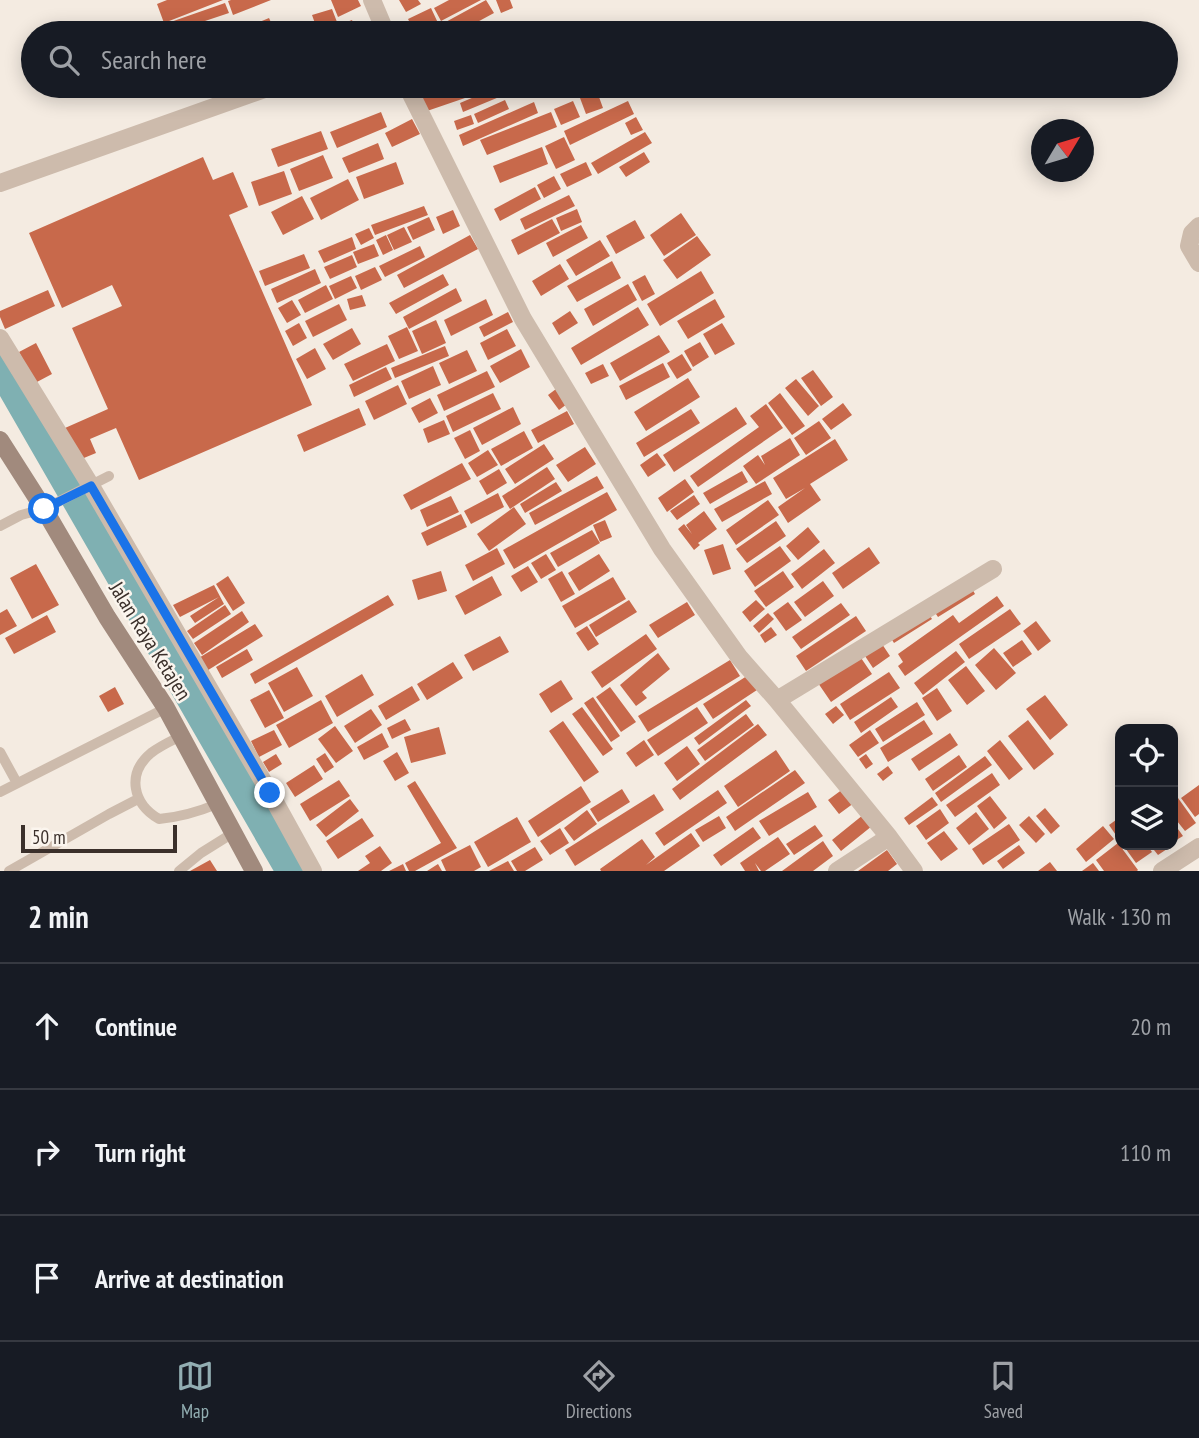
<!DOCTYPE html>
<html lang="en">
<head>
<meta charset="utf-8">
<style>
	:root { --surface:#171b24; --page:#242831; --text:#f1f3f6; --muted:#9ea1a6; --line:#363941; --accent:#92aeb2 }
	body { margin:0; font-family:"PT Sans Narrow",sans-serif; background:var(--page); color:var(--text) }
	.controls { position:absolute; right:21px; bottom:21px; display:grid; overflow:hidden; border-radius:14px; box-shadow:0 4px 18px #0003 }
	.controls button { width:63px; height:63px; display:grid; place-items:center; padding:0; border:0; border-bottom:2px solid var(--line); background:var(--surface); color:var(--text); font:35px sans-serif }
	.compass { position:absolute; left:1031px; top:119px; width:63px; height:63px; border-radius:50%; background:var(--surface); box-shadow:0 4px 18px #0003; rotate:52deg }
	.scale { position:absolute; left:21px; bottom:18px; width:156px; box-sizing:border-box; padding-left:7px; border:4px solid #3b302b; border-top:0; font-size:19px; line-height:24px; white-space:nowrap; color:#3b302b; -webkit-text-stroke:5px #fbf5ee; paint-order:stroke }
	.stop { position:absolute; width:21px; height:21px; margin:-16px; border:5px solid #1a73e8; border-radius:50%; background:#fff }
	.stop.end { background:#1a73e8; border-color:#fff; box-shadow:0 2px 7px #0008 }
	.list { margin:0; padding:0; list-style:none }
	h2 { display:flex; justify-content:space-between; align-items:center; height:91px; margin:0; padding:0 28px; font-size:30px }
	h2 small { font-size:23px; font-weight:400; color:var(--muted) }
	.list li { display:grid; grid-template-columns:46px 1fr auto; gap:21px; align-items:center; box-sizing:border-box; height:126px; padding:0 28px; border-top:2px solid var(--line) }
	.list b { display:block; font-size:26px; white-space:nowrap }
	.list em { font-size:23px; font-style:normal; color:var(--muted) }
	.icon { flex:none; width:38px; height:38px; fill:none; stroke:currentColor; stroke-width:2; stroke-linecap:round; stroke-linejoin:round }
	.map { position:relative; flex:none; width:1199px; height:871px; overflow:hidden }
	.search { position:absolute; background:var(--surface); box-shadow:0 4px 18px #0003; left:21px; right:21px; top:21px; height:77px; display:flex; align-items:center; gap:18px; box-sizing:border-box; padding:0 24px; border-radius:38px; color:var(--muted); font-size:26px }
	.sheet { height:469px; background:var(--surface) }
	nav { display:flex; justify-content:space-around; align-items:center; box-sizing:border-box; height:98px; border-top:2px solid var(--line); background:var(--surface); font-size:19px; color:var(--muted) }
	nav a { display:grid; justify-items:center; gap:4px }
	nav .on { color:var(--accent) }
	.map>svg:first-child { display:block }
	.lines { fill:none; stroke-linecap:round; stroke-linejoin:round }
	.river { stroke:#7fb0b2; stroke-width:37 }
	.building { fill:#c8694b }
	.lane { stroke:#cdbbac; stroke-width:10 }
	.street { stroke:#cdbbac; stroke-width:18 }
	.secondary { stroke:#a18a7d; stroke-width:18 }
	.route { stroke:#1a73e8; stroke-width:9 }
	.labels { text-anchor:middle; stroke-width:5; stroke-linejoin:round; paint-order:stroke }
	.street-label { font-size:21px; fill:#3b302b; stroke:#fbf5ee }
</style>
</head>
<body>
<div class="map">
<svg width="1199" height="871" viewBox="0 0 1199 871">
	<rect width="100%" height="100%" fill="#f4ebe1"/>
	<g class="lines">
		<path class="river" d="M 0,359 L 295,871"/>
	</g>
	<path class="building" d="M 167,0 L 223,0 L 164,23 L 157,4 Z
		M 231,0 L 271,0 L 233,15 L 228,1 Z
		M 331,0 L 358,0 L 361,6 L 338,17 Z
		M 399,0 L 418,0 L 421,4 L 406,12 Z
		M 449,0 L 481,0 L 441,21 L 434,8 Z
		M 486,0 L 494,13 L 457,33 L 448,33 L 442,24 Z
		M 496,0 L 510,0 L 513,8 L 501,13 Z
		M 225,3 L 229,13 L 193,25 L 195,33 L 164,33 L 162,25 Z
		M 431,8 L 438,23 L 415,33 L 408,19 Z
		M 332,9 L 337,22 L 317,29 L 312,15 Z
		M 269,18 L 276,33 L 256,33 L 252,25 Z
		M 352,20 L 357,33 L 318,33 Z
		M 522,22 L 526,31 L 521,33 L 495,33 Z
		M 250,26 L 253,33 L 239,33 L 238,31 Z
		M 446,86 L 460,86 L 465,98 L 427,111 L 421,95 Z
		M 500,86 L 504,95 L 463,112 L 460,103 Z
		M 589,86 L 595,86 L 603,108 L 586,114 L 577,90 Z
		M 505,100 L 509,109 L 478,123 L 474,114 Z
		M 573,101 L 580,117 L 561,125 L 554,109 Z
		M 628,101 L 634,114 L 570,145 L 564,131 Z
		M 534,102 L 538,113 L 463,146 L 459,135 Z
		M 381,112 L 387,127 L 337,148 L 330,132 Z
		M 551,112 L 557,127 L 487,155 L 480,140 Z
		M 471,115 L 474,124 L 457,130 L 454,121 Z
		M 636,117 L 643,130 L 631,135 L 625,123 Z
		M 412,119 L 420,134 L 392,147 L 385,133 Z
		M 321,131 L 328,149 L 278,167 L 271,149 Z
		M 645,132 L 652,143 L 598,174 L 591,163 Z
		M 564,137 L 575,160 L 556,169 L 545,146 Z
		M 378,143 L 384,159 L 349,173 L 342,158 Z
		M 542,147 L 548,164 L 500,183 L 493,166 Z
		M 644,152 L 650,162 L 626,177 L 619,167 Z
		M 323,155 L 333,178 L 299,191 L 290,169 Z
		M 203,157 L 213,180 L 233,172 L 248,207 L 229,215 L 312,405 L 139,480 L 116,428 L 90,439 L 96,453 L 79,460 L 65,428 L 108,409 L 72,328 L 122,306 L 112,285 L 62,308 L 29,233 Z
		M 396,162 L 404,184 L 364,199 L 356,177 Z
		M 586,162 L 592,175 L 567,187 L 560,174 Z
		M 284,171 L 292,194 L 259,206 L 251,182 Z
		M 554,176 L 561,189 L 544,198 L 537,185 Z
		M 348,179 L 359,200 L 321,220 L 310,198 Z
		M 535,187 L 541,199 L 500,221 L 494,209 Z
		M 569,195 L 575,206 L 525,230 L 520,219 Z
		M 302,196 L 314,219 L 283,235 L 271,212 Z
		M 424,206 L 428,215 L 375,235 L 371,225 Z
		M 577,209 L 582,222 L 561,231 L 556,218 Z
		M 453,210 L 460,226 L 443,234 L 436,217 Z
		M 681,213 L 696,235 L 664,256 L 650,235 Z
		M 429,217 L 435,230 L 413,240 L 407,227 Z
		M 552,219 L 560,233 L 518,255 L 511,240 Z
		M 635,220 L 645,238 L 616,254 L 606,236 Z
		M 581,225 L 588,238 L 553,257 L 546,243 Z
		M 404,227 L 412,242 L 394,250 L 387,235 Z
		M 369,228 L 374,238 L 361,245 L 355,234 Z
		M 386,235 L 393,250 L 383,255 L 376,240 Z
		M 470,235 L 478,249 L 404,288 L 397,275 Z
		M 697,236 L 711,255 L 677,279 L 663,260 Z
		M 352,237 L 356,249 L 324,263 L 318,251 Z
		M 600,240 L 610,256 L 576,276 L 566,260 Z
		M 374,244 L 379,256 L 358,264 L 353,252 Z
		M 420,246 L 425,257 L 385,277 L 379,266 Z
		M 304,254 L 310,268 L 265,286 L 259,271 Z
		M 352,255 L 357,267 L 330,279 L 324,267 Z
		M 612,261 L 621,278 L 577,302 L 567,286 Z
		M 560,264 L 569,279 L 541,296 L 532,281 Z
		M 375,267 L 382,280 L 361,290 L 355,276 Z
		M 315,269 L 321,283 L 277,303 L 271,289 Z
		M 701,271 L 714,293 L 660,326 L 647,304 Z
		M 443,274 L 449,285 L 396,314 L 389,303 Z
		M 645,275 L 655,294 L 642,301 L 632,282 Z
		M 351,276 L 357,288 L 335,299 L 329,286 Z
		M 628,284 L 637,300 L 593,326 L 584,309 Z
		M 326,285 L 333,299 L 305,313 L 298,300 Z
		M 456,288 L 462,301 L 409,329 L 403,317 Z
		M 48,290 L 55,306 L 5,329 L 0,317 L 0,311 Z
		M 362,295 L 366,306 L 350,310 L 347,299 Z
		M 486,299 L 493,315 L 451,336 L 444,320 Z
		M 715,299 L 725,317 L 688,339 L 677,321 Z
		M 292,300 L 301,315 L 287,323 L 278,308 Z
		M 339,304 L 347,320 L 313,337 L 305,321 Z
		M 638,307 L 649,325 L 581,365 L 571,348 Z
		M 570,311 L 578,323 L 559,335 L 552,323 Z
		M 508,312 L 513,322 L 484,337 L 479,327 Z
		M 436,320 L 446,343 L 422,354 L 412,331 Z
		M 299,323 L 307,338 L 293,346 L 285,331 Z
		M 722,323 L 735,344 L 715,355 L 703,334 Z
		M 407,327 L 418,351 L 399,359 L 388,336 Z
		M 352,328 L 361,344 L 333,360 L 323,344 Z
		M 507,329 L 516,346 L 488,360 L 480,343 Z
		M 659,335 L 670,352 L 620,381 L 610,363 Z
		M 700,342 L 709,357 L 693,367 L 684,351 Z
		M 36,343 L 52,374 L 35,383 L 19,352 Z
		M 387,344 L 395,361 L 353,381 L 344,364 Z
		M 445,346 L 449,356 L 395,378 L 391,368 Z
		M 315,348 L 326,369 L 307,379 L 296,359 Z
		M 521,349 L 530,367 L 500,383 L 490,366 Z
		M 467,350 L 477,371 L 449,384 L 439,363 Z
		M 682,354 L 692,370 L 677,379 L 667,363 Z
		M 663,363 L 670,377 L 626,400 L 619,386 Z
		M 603,364 L 609,376 L 591,384 L 585,373 Z
		M 433,366 L 441,385 L 409,399 L 401,381 Z
		M 386,367 L 392,379 L 354,397 L 349,385 Z
		M 813,370 L 833,397 L 821,406 L 801,378 Z
		M 487,371 L 495,387 L 444,411 L 437,395 Z
		M 688,378 L 700,397 L 646,431 L 634,412 Z
		M 796,379 L 819,406 L 808,416 L 785,388 Z
		M 398,385 L 407,404 L 374,420 L 365,401 Z
		M 556,389 L 567,404 L 559,410 L 548,395 Z
		M 493,393 L 501,409 L 453,432 L 446,416 Z
		M 780,393 L 805,426 L 792,435 L 768,403 Z
		M 430,398 L 438,413 L 419,423 L 411,408 Z
		M 843,403 L 852,415 L 831,430 L 822,419 Z
		M 766,404 L 783,428 L 698,487 L 690,476 L 759,427 L 750,416 Z
		M 513,407 L 521,424 L 482,445 L 473,428 Z
		M 736,407 L 747,424 L 674,472 L 663,455 Z
		M 359,408 L 366,425 L 304,452 L 297,435 Z
		M 691,409 L 700,423 L 644,457 L 636,443 Z
		M 567,411 L 574,424 L 538,443 L 531,430 Z
		M 444,420 L 450,434 L 428,443 L 423,429 Z
		M 819,421 L 831,438 L 806,455 L 794,438 Z
		M 470,430 L 480,451 L 465,459 L 454,438 Z
		M 524,431 L 533,448 L 501,466 L 491,449 Z
		M 790,438 L 800,455 L 756,484 L 743,466 L 758,455 L 765,465 L 761,456 Z
		M 835,439 L 848,460 L 810,484 L 821,500 L 788,523 L 778,507 L 805,488 L 786,499 L 773,478 Z
		M 544,444 L 554,459 L 515,484 L 505,469 Z
		M 585,447 L 596,464 L 568,482 L 556,465 Z
		M 488,450 L 498,465 L 477,477 L 468,463 Z
		M 657,453 L 666,465 L 648,477 L 640,465 Z
		M 462,463 L 471,479 L 411,510 L 403,495 Z
		M 547,467 L 555,479 L 510,509 L 502,496 Z
		M 499,469 L 507,483 L 487,495 L 479,481 Z
		M 742,471 L 748,482 L 710,504 L 703,493 Z
		M 597,476 L 604,488 L 535,525 L 529,513 Z
		M 685,479 L 694,492 L 667,512 L 658,498 Z
		M 765,481 L 772,494 L 722,522 L 714,509 Z
		M 556,482 L 562,491 L 525,513 L 520,504 Z
		M 607,492 L 617,510 L 514,569 L 503,550 Z
		M 498,493 L 504,507 L 471,524 L 464,511 Z
		M 694,495 L 700,504 L 677,520 L 670,511 Z
		M 451,496 L 459,512 L 427,527 L 420,510 Z
		M 768,500 L 779,515 L 736,545 L 726,530 Z
		M 514,507 L 526,524 L 489,551 L 477,534 Z
		M 704,511 L 717,529 L 698,543 L 700,545 L 694,550 L 678,529 L 684,524 L 692,534 L 686,525 Z
		M 461,514 L 467,527 L 427,546 L 421,533 Z
		M 605,520 L 612,537 L 600,542 L 593,525 Z
		M 776,521 L 786,536 L 747,563 L 736,549 Z
		M 808,527 L 820,542 L 798,560 L 786,546 Z
		M 592,530 L 600,543 L 558,567 L 550,553 Z
		M 723,544 L 731,569 L 713,575 L 704,550 Z
		M 780,546 L 791,561 L 755,587 L 744,571 Z
		M 869,547 L 880,563 L 843,589 L 832,573 Z
		M 497,548 L 505,564 L 473,581 L 465,565 Z
		M 824,549 L 835,563 L 802,589 L 791,574 Z
		M 546,554 L 556,570 L 541,579 L 531,563 Z
		M 599,554 L 610,571 L 579,591 L 568,573 Z
		M 36,564 L 59,605 L 32,619 L 10,578 Z
		M 528,566 L 538,582 L 521,592 L 511,576 Z
		M 441,571 L 447,591 L 418,600 L 412,580 Z
		M 562,571 L 575,594 L 561,602 L 548,579 Z
		M 783,571 L 794,587 L 766,607 L 754,591 Z
		M 228,576 L 245,603 L 233,611 L 216,584 Z
		M 492,576 L 502,595 L 465,615 L 455,596 Z
		M 613,577 L 626,599 L 575,628 L 562,606 Z
		M 823,581 L 834,596 L 805,617 L 794,602 Z
		M 214,585 L 224,604 L 195,623 L 190,616 L 219,597 L 180,617 L 173,605 Z
		M 970,585 L 975,594 L 938,617 L 932,608 Z
		M 388,595 L 394,605 L 255,684 L 250,674 Z
		M 997,596 L 1004,606 L 905,676 L 898,666 L 903,662 L 898,654 L 953,615 L 959,623 Z
		M 629,600 L 637,612 L 596,637 L 589,625 Z
		M 756,600 L 765,609 L 750,622 L 742,612 Z
		M 687,602 L 695,615 L 658,638 L 649,625 Z
		M 788,602 L 802,620 L 786,631 L 773,613 Z
		M 841,603 L 850,615 L 801,649 L 792,637 Z
		M 225,605 L 231,614 L 193,639 L 187,631 Z
		M 7,609 L 17,626 L 0,635 L 0,613 Z
		M 1010,609 L 1021,624 L 969,659 L 959,644 Z
		M 242,611 L 249,622 L 202,655 L 194,643 Z
		M 927,611 L 932,619 L 894,643 L 889,635 Z
		M 768,613 L 774,619 L 759,633 L 753,626 Z
		M 47,615 L 56,632 L 14,654 L 5,638 Z
		M 856,616 L 866,631 L 806,671 L 796,656 Z
		M 1036,621 L 1051,641 L 1038,651 L 1023,631 Z
		M 255,624 L 263,636 L 205,672 L 197,659 Z
		M 587,626 L 599,644 L 588,651 L 576,633 Z
		M 771,627 L 777,635 L 765,643 L 760,635 Z
		M 646,634 L 657,649 L 602,688 L 591,672 Z
		M 500,636 L 509,652 L 473,671 L 464,655 Z
		M 1022,640 L 1032,654 L 1013,667 L 1003,653 Z
		M 880,641 L 890,656 L 873,668 L 863,653 Z
		M 994,648 L 1016,673 L 996,690 L 975,665 Z
		M 247,649 L 253,660 L 222,678 L 216,667 Z
		M 956,651 L 965,662 L 923,695 L 914,683 Z
		M 658,653 L 670,669 L 642,692 L 647,698 L 636,706 L 620,685 Z
		M 859,655 L 872,674 L 831,702 L 818,683 Z
		M 730,660 L 740,676 L 648,732 L 638,716 Z
		M 453,662 L 463,678 L 427,700 L 417,684 Z
		M 966,666 L 985,691 L 967,705 L 948,680 Z
		M 297,667 L 313,696 L 284,712 L 268,683 Z
		M 889,672 L 900,688 L 850,720 L 840,704 Z
		M 362,674 L 374,695 L 337,717 L 325,696 Z
		M 750,674 L 760,688 L 713,719 L 703,704 Z
		M 561,680 L 573,699 L 551,713 L 539,694 Z
		M 412,686 L 420,700 L 386,720 L 378,706 Z
		M 115,687 L 124,704 L 108,712 L 99,696 Z
		M 610,687 L 636,722 L 621,732 L 596,697 Z
		M 937,688 L 952,711 L 937,721 L 922,698 Z
		M 269,690 L 284,718 L 265,728 L 250,700 Z
		M 1045,695 L 1068,725 L 1050,740 L 1026,709 Z
		M 593,697 L 620,736 L 611,742 L 584,703 Z
		M 891,697 L 898,707 L 861,733 L 854,722 Z
		M 321,700 L 333,723 L 289,748 L 276,725 Z
		M 746,700 L 751,706 L 699,745 L 694,738 Z
		M 917,702 L 925,715 L 883,742 L 875,729 Z
		M 836,706 L 844,715 L 833,724 L 825,714 Z
		M 582,707 L 613,749 L 603,756 L 572,714 Z
		M 697,707 L 708,723 L 658,756 L 647,740 Z
		M 371,709 L 382,725 L 355,743 L 344,726 Z
		M 746,714 L 754,725 L 705,761 L 697,750 Z
		M 405,719 L 411,730 L 392,739 L 387,728 Z
		M 924,720 L 933,734 L 888,762 L 880,748 Z
		M 1028,720 L 1054,754 L 1034,770 L 1008,736 Z
		M 563,721 L 599,772 L 584,782 L 549,731 Z
		M 758,724 L 767,735 L 680,800 L 672,789 Z
		M 335,726 L 353,751 L 336,763 L 318,739 Z
		M 439,727 L 446,754 L 411,763 L 404,737 Z
		M 274,730 L 282,745 L 259,757 L 251,741 Z
		M 870,730 L 879,743 L 858,757 L 849,745 Z
		M 382,733 L 389,747 L 364,760 L 357,747 Z
		M 950,733 L 958,745 L 919,771 L 911,759 Z
		M 644,740 L 654,755 L 636,767 L 626,753 Z
		M 1000,740 L 1023,769 L 1009,780 L 987,751 Z
		M 687,746 L 700,764 L 677,781 L 664,763 Z
		M 776,750 L 790,771 L 738,807 L 724,786 Z
		M 397,752 L 409,773 L 395,781 L 383,761 Z
		M 325,753 L 334,767 L 325,773 L 316,759 Z
		M 276,754 L 282,764 L 269,772 L 263,762 Z
		M 866,754 L 873,764 L 866,769 L 859,759 Z
		M 959,755 L 967,767 L 933,791 L 925,779 Z
		M 985,756 L 992,765 L 941,802 L 935,793 Z
		M 314,765 L 323,779 L 295,797 L 286,783 Z
		M 888,766 L 893,773 L 883,781 L 877,774 Z
		M 795,770 L 805,783 L 735,831 L 726,817 Z
		M 992,773 L 1000,785 L 955,817 L 946,805 Z
		M 339,780 L 350,796 L 310,821 L 300,804 Z
		M 415,781 L 457,848 L 415,871 L 409,871 L 405,863 L 441,843 L 407,786 Z
		M 1199,785 L 1199,814 L 1195,817 L 1181,798 Z
		M 581,786 L 591,802 L 538,837 L 528,821 Z
		M 622,789 L 630,802 L 598,822 L 590,809 Z
		M 843,789 L 854,803 L 839,814 L 828,800 Z
		M 718,790 L 727,803 L 664,846 L 655,833 Z
		M 1173,791 L 1196,823 L 1185,831 L 1173,816 Z
		M 808,792 L 817,807 L 769,836 L 759,821 Z
		M 654,794 L 664,810 L 575,866 L 565,850 Z
		M 990,796 L 1007,818 L 994,829 L 977,806 Z
		M 932,797 L 938,805 L 909,825 L 904,818 Z
		M 350,799 L 359,811 L 326,837 L 316,825 Z
		M 1045,808 L 1060,826 L 1051,834 L 1036,816 Z
		M 940,809 L 949,823 L 926,840 L 916,826 Z
		M 587,810 L 597,824 L 574,841 L 564,828 Z
		M 976,812 L 989,829 L 969,845 L 956,828 Z
		M 863,815 L 872,826 L 841,851 L 832,840 Z
		M 719,816 L 726,828 L 703,842 L 695,830 Z
		M 1029,816 L 1045,834 L 1036,843 L 1019,825 Z
		M 517,817 L 531,842 L 488,867 L 474,842 Z
		M 1120,817 L 1120,841 L 1109,825 Z
		M 362,818 L 374,836 L 338,859 L 326,841 Z
		M 1173,822 L 1183,836 L 1173,842 Z
		M 1009,824 L 1020,840 L 983,865 L 972,849 Z
		M 815,825 L 823,836 L 794,855 L 786,844 Z
		M 1103,826 L 1114,839 L 1086,862 L 1076,849 Z
		M 753,827 L 761,838 L 721,866 L 713,855 Z
		M 560,828 L 569,843 L 550,855 L 540,841 Z
		M 944,831 L 958,849 L 941,861 L 927,843 Z
		M 691,833 L 700,846 L 664,871 L 601,871 L 600,869 L 642,839 L 655,857 L 646,865 Z
		M 778,837 L 790,854 L 765,871 L 761,871 L 755,863 L 759,871 L 745,871 L 740,863 Z
		M 823,841 L 833,856 L 813,871 L 782,871 Z
		M 1118,843 L 1138,870 L 1137,871 L 1104,871 L 1096,860 Z
		M 470,845 L 481,867 L 474,871 L 446,871 L 441,860 Z
		M 1019,845 L 1025,853 L 1003,869 L 997,861 Z
		M 1123,845 L 1147,845 L 1152,852 L 1136,863 Z
		M 1150,845 L 1169,845 L 1170,847 L 1158,855 Z
		M 380,846 L 392,863 L 381,871 L 358,871 L 370,863 L 365,856 Z
		M 535,847 L 543,860 L 525,871 L 517,871 L 511,861 Z
		M 887,850 L 897,864 L 888,871 L 858,871 Z
		M 210,860 L 217,871 L 190,871 Z
		M 508,861 L 514,871 L 489,871 Z
		M 1050,862 L 1057,871 L 1038,871 Z
		M 1093,863 L 1099,871 L 1082,871 Z
		M 403,864 L 406,871 L 389,871 Z
		M 438,864 L 442,871 L 427,871 Z"/>
	<g class="lines">
		<path class="lane" d="M 0,526 L 21,515 L 44,509 L 109,476
			M 181,736 C 171,741 160,746 151,753 C 126,774 133,804 159,819 C 180,817 198,812 217,804
			M 0,752 L 17,783
			M 0,792 L 166,708
			M 9,871 L 109,814 L 138,799
			M 179,871 L 201,853 L 233,833"/>
		<path class="street" d="M 372,0 L 386,33
			M 407,86 L 523,319 L 662,549 L 739,657 L 777,700 L 889,837 L 914,871
			M 0,183 L 273,86
			M 1199,226 L 1192,233 L 1189,246 L 1199,263
			M 0,338 L 91,486 L 270,793 L 313,871
			M 777,700 L 993,569
			M 837,871 L 889,837
			M 1162,871 L 1199,847"/>
		<path class="secondary" d="M 0,440 L 44,509 L 107,617 L 166,708 L 254,871"/>
	</g>
	<g class="lines">
		<path class="route" d="M 44,509 L 91,486 L 270,793"/>
	</g>
	<g class="labels">
		<g class="street-label">
			<text transform="translate(150 641) rotate(58)" y="7">Jalan Raya Ketajen</text>
		</g>
	</g>
</svg>
<div class="controls">
<button><svg class="icon" aria-label="locate" viewBox="0 0 24 24"><circle cx="12" cy="12" r="6"/><path d="M12 2v4M12 18v4M2 12h4M18 12h4"/></svg></button>
<button><svg class="icon" aria-label="layers" viewBox="0 0 24 24"><path d="M12 4l9 5-9 5-9-5zM3 14l9 5 9-5"/></svg></button>
</div>
<svg class="compass" viewBox="-18 -18 36 36"><path d="M0-13l5 13h-10z" fill="#e53935"/><path d="M0 13l5-13h-10z" fill="#9ea1a6"/></svg>
<div class="scale">50 m</div>
<div class="stop" style="left:44px;top:509px"></div>
<div class="stop end" style="left:270px;top:793px"></div>
<div class="search"><svg class="icon" aria-label="search" viewBox="0 0 24 24"><circle cx="10" cy="10" r="6"/><path d="M15 15l6 6"/></svg>Search here</div>
</div>
<section class="sheet">
<h2>2 min<small>Walk · 130 m</small></h2>
<ul class="list">
<li><svg class="icon" aria-label="ahead" viewBox="0 0 24 24"><path d="M12 20V5M6 11l6-6 6 6"/></svg><div><b>Continue</b></div><em>20 m</em></li>
<li><svg class="icon" aria-label="right" viewBox="0 0 24 24"><path d="M7 20v-9h11M14 6l5 5-5 5"/></svg><div><b>Turn right</b></div><em>110 m</em></li>
<li><svg class="icon" aria-label="arrive" viewBox="0 0 24 24"><path d="M6 21V4h12l-3 4 3 4H6"/></svg><div><b>Arrive at destination</b></div></li>
</ul>
</section>
<nav>
<a class="on"><svg class="icon" aria-label="map" viewBox="0 0 24 24"><path d="M3 6l6-2 6 2 6-2v14l-6 2-6-2-6 2zM9 4v14M15 6v14"/></svg>Map</a>
<a><svg class="icon" aria-label="directions" viewBox="0 0 24 24"><path d="M12 3l9 9-9 9-9-9zM9 14v-3h6M13 9l2 2-2 2"/></svg>Directions</a>
<a><svg class="icon" aria-label="saved" viewBox="0 0 24 24"><path d="M7 4h10v16l-5-4-5 4z"/></svg>Saved</a>
</nav>
</body>
</html>
